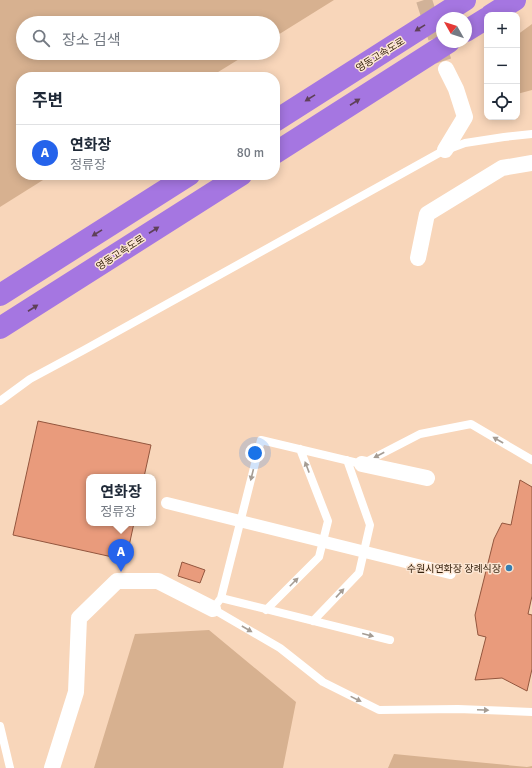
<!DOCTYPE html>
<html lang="ko">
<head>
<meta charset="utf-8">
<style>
	:root { --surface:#fff; --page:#f6f6f7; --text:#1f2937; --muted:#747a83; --line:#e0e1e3; --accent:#2563eb }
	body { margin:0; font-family:Signika,"Noto Sans KR",sans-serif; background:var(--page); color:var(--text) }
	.controls { position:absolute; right:12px; top:12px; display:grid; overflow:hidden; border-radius:8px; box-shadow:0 2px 10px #0003 }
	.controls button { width:36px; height:36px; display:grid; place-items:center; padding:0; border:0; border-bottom:1px solid var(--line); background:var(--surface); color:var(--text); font:20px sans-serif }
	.compass { position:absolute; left:436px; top:12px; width:36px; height:36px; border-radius:50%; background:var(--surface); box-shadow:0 2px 10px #0003; rotate:309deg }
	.you { position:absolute; left:255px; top:453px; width:14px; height:14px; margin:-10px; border:3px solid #fff; border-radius:50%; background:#1a73e8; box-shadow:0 0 0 6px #1a73e833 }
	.badge { display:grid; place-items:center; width:26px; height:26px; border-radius:50%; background:var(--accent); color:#fff; font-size:13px; font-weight:700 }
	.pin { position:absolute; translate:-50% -33px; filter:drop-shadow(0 1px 2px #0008) }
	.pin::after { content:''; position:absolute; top:21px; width:14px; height:12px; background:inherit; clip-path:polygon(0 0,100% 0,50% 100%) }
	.popup { position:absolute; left:86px; top:474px; width:70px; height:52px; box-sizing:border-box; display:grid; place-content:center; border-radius:8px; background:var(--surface); filter:drop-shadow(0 1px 3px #0005); font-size:13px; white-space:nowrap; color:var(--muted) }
	.popup b { font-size:15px; color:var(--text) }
	.popup::after { content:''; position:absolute; left:50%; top:100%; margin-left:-8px; border:8px solid transparent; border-top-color:var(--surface) }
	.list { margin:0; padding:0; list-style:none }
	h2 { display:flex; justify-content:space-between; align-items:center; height:52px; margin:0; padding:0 16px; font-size:17px }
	h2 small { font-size:13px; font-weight:400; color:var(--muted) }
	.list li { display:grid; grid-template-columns:26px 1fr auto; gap:12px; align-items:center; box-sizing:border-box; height:56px; padding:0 16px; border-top:1px solid var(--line) }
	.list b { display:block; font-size:15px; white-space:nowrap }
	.list p { margin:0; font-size:13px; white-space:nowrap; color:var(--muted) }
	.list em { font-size:13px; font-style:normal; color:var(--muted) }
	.icon { flex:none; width:22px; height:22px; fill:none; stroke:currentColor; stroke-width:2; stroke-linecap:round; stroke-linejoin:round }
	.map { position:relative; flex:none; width:532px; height:768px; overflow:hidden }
	.search { position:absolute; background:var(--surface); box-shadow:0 2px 10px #0003; left:16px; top:16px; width:264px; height:44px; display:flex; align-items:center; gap:10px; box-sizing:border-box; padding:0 14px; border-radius:22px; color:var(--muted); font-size:15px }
	.panel { position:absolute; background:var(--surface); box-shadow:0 2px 10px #0003; left:16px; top:72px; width:264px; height:108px; border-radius:16px }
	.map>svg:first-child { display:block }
	.green { fill:#d7b190 }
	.building { fill:#e99b7c; stroke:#93563e }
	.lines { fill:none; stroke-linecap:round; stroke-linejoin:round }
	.minor-tunnel { stroke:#d1b298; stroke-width:16; stroke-dasharray:16 8; stroke-linecap:butt }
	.service { stroke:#fff; stroke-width:8 }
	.pedestrian { stroke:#fff; stroke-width:12 }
	.minor { stroke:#fff; stroke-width:16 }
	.motorway { stroke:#a576e1; stroke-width:22 }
	.oneway { fill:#5e4058 }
	.oneway2 { fill:#a59c93 }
	.poi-dot { fill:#347eb2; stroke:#fce6d3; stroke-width:1.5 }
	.labels { text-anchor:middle; stroke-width:3; stroke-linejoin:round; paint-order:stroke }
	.street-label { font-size:10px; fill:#37230f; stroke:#fce6d3 }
	.poi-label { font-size:10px; fill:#37230f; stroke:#fce6d3; text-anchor:end }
</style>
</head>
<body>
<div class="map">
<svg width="532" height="768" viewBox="0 0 532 768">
	<rect width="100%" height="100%" fill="#f8d6ba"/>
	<path class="green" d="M 0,0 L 334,0 L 273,38 L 273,23 L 23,23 L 23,53 L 249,53 L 210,77 L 21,77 L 21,175 L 51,175 L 0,207 Z
		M 532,24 L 532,90 L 517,94 L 517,35 Z
		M 209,630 L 296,702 L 283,768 L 94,768 L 135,634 Z
		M 394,754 L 527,767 L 532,766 L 532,768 L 388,768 Z"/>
	<path class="building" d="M 38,421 L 151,445 L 144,477 L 89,477 L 89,523 L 134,523 L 126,560 L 13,535 Z
		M 520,480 L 532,487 L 532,596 L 528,614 L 532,615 L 532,669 L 527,691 L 502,678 L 475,680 L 486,637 L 478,635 L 475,615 L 494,539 L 502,523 L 511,525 Z
		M 182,562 L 205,570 L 200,583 L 178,576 Z"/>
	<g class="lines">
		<path class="minor-tunnel" d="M 424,0 L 446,69"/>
		<path class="service" d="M 0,401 L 30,379 L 84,350 L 441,152 L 465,143 L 504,137 L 532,134
			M 532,460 L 471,424 L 420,434 L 362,464 L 261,440 L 221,598 L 213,609 L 280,648 L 323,682 L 379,710 L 458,709 L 532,712
			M 221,598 L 390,640
			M 266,610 L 319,557 L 328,521 L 300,449
			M 313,621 L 359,573 L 370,525 L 347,460
			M 0,726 L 10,768"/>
		<path class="pedestrian" d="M 167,503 L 450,573"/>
		<path class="minor" d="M 445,150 L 465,117 L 456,89 L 446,69
			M 418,258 L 427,214 L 502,168 L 532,163
			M 362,464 L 427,478
			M 52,768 L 76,692 L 79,618 L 117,581 L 158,581 L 213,609"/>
		<path class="motorway" d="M 491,15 L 515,0
			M 466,31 L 487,18
			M 275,121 L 465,0
			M 275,153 L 449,42
			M 0,295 L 189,175
			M 0,328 L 241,175"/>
	</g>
	<defs><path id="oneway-solid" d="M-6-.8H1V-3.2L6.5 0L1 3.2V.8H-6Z"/></defs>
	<g class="oneway">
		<use href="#oneway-solid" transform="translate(420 28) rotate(148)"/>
		<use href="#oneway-solid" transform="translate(310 98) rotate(148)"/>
		<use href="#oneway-solid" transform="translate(355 102) rotate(-33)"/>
		<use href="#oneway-solid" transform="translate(154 230) rotate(-33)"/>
		<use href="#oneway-solid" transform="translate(97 233) rotate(148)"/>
		<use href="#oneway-solid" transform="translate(33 308) rotate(-33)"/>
	</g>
	<g class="oneway2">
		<use href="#oneway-solid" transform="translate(498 440) rotate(-150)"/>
		<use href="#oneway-solid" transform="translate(379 455) rotate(152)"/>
		<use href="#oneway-solid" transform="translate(307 467) rotate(-111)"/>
		<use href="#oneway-solid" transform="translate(252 475) rotate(104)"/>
		<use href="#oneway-solid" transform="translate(294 582) rotate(-45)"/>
		<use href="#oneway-solid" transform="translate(340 593) rotate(-47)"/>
		<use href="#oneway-solid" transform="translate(247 629) rotate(30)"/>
		<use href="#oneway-solid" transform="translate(368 635) rotate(14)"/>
		<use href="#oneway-solid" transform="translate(356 699) rotate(26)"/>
		<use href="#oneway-solid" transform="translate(483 710) rotate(3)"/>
	</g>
	<circle class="poi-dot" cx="509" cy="568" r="4"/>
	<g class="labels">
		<g class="street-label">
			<text transform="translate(380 54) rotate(-32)" y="4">영동고속도로</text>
			<text transform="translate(120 252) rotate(-33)" y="4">영동고속도로</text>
		</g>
		<g class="poi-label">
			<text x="501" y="572">수원시연화장 장례식장</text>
		</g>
	</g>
</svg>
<div class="controls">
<button>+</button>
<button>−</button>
<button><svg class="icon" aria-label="locate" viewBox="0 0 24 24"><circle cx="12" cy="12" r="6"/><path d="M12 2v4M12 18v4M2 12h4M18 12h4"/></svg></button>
</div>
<svg class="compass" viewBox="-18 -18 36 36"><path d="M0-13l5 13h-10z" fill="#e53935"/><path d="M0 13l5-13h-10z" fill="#747a83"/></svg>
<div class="you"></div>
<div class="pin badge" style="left:121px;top:572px">A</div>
<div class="popup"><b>연화장</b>정류장</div>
<div class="search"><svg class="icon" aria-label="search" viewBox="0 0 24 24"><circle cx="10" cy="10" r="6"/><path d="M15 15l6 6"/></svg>장소 검색</div>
<section class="panel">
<h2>주변<small></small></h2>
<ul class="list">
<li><span class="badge">A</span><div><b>연화장</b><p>정류장</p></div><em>80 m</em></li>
</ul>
</section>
</div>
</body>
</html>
